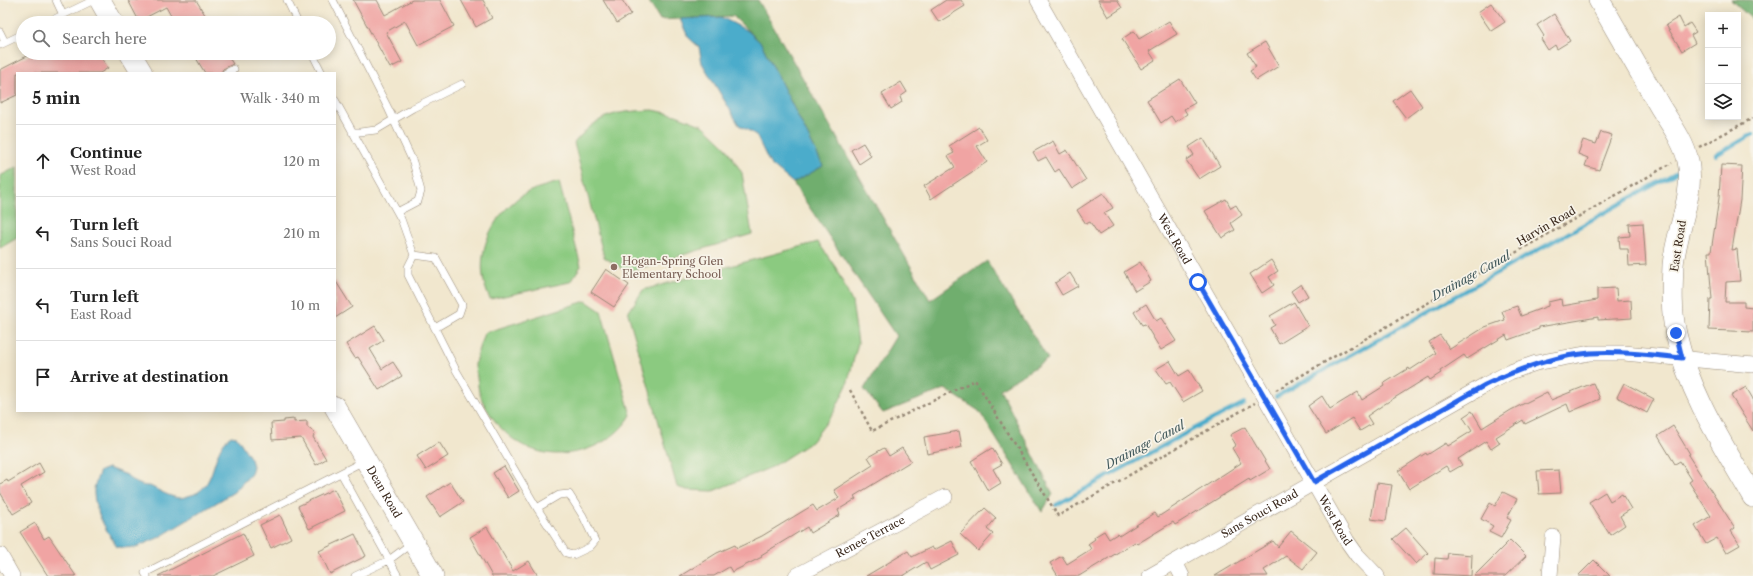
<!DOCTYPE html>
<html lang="en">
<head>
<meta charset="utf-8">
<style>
	:root { --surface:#fff; --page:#f2f2f2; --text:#222; --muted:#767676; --line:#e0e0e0 }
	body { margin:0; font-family:"Libre Caslon Text",serif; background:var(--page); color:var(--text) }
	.controls { position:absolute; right:12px; top:12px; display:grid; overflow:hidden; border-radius:0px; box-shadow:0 2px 10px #0003 }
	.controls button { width:36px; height:36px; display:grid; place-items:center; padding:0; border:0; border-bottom:1px solid var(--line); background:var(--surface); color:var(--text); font:20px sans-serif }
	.stop { position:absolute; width:12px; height:12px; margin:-9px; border:3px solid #2563eb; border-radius:50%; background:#fff }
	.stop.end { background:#2563eb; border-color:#fff; box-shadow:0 1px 4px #0008 }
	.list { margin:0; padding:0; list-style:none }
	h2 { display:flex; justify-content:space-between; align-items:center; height:52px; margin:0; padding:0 16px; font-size:17px }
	h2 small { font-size:13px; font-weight:400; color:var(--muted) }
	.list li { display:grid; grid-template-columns:26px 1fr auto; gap:12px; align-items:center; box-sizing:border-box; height:72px; padding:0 16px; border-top:1px solid var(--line) }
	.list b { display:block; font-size:15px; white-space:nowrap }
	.list p { margin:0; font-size:13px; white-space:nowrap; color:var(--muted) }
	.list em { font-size:13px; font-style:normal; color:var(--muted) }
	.icon { flex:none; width:22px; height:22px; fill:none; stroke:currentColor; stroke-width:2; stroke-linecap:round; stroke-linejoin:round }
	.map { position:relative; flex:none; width:1753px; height:576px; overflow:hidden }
	.search { position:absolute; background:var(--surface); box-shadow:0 2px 10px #0003; left:16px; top:16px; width:320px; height:44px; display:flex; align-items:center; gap:10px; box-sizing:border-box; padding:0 14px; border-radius:22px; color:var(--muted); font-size:15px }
	.panel { position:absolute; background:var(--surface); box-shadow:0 2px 10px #0003; left:16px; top:72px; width:320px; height:340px; border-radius:0px }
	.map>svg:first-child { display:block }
	.green { fill:#8bca80; stroke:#637a4f }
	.forest { fill:#70ae6e; stroke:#566c46 }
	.water { fill:#4caccb; stroke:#446b74 }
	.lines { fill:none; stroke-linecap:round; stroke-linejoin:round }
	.stream { stroke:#4caccb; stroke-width:4 }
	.building { fill:#f0a4a3 }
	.lane-casing { stroke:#968876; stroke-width:8 }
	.street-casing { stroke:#968876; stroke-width:16 }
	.secondary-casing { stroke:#968876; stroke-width:22 }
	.path { stroke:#968876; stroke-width:2.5; stroke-dasharray:3 3; stroke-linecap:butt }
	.lane { stroke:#fff; stroke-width:7 }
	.street { stroke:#fff; stroke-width:15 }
	.secondary { stroke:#fff; stroke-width:21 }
	.route { stroke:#2563eb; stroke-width:5 }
	.education-dot { fill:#8d6e63; stroke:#f7f3e8; stroke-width:1.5 }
	.labels { text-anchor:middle; stroke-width:3.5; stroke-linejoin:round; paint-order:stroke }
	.street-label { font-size:11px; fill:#3b2a1e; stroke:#f7f3e8 }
	.education-label { font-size:11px; fill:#785e54; stroke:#f7f3e8; text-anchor:start }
	.water-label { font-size:12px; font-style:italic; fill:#41585b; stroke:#f7f3e8 }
</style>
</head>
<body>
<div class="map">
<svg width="1753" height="576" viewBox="0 0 1753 576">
	<rect width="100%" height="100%" fill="#f7f3e8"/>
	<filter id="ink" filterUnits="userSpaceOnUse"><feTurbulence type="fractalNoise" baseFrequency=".025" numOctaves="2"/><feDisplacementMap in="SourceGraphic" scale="8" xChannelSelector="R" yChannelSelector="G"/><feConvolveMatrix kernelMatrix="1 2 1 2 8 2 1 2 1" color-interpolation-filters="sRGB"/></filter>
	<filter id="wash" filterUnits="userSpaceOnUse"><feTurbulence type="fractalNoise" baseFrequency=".012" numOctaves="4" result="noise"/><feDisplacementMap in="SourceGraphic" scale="16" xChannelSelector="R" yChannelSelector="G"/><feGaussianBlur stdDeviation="0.9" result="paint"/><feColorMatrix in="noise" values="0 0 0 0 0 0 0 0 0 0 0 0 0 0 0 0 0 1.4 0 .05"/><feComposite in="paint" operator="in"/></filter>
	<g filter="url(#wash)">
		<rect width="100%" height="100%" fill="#f1e7ce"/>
		<path class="green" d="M 653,110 L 676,115 L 704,126 L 725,146 L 742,173 L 752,234 L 627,272 L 604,257 L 574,143 C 600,113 614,112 653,110 Z
			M 17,167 L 17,238 L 0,248 L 0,176 Z
			M 559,182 L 581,266 L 570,282 L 490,299 C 474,267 484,230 509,206 C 513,203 517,198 521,196 C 531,189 546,186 559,182 Z
			M 818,242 L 836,268 L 852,302 L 858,343 L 847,385 L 833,414 L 811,442 L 772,467 L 713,491 L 687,490 L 677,487 L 628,313 L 643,290 Z
			M 586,301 L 601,311 L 631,415 C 613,446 568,462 534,450 C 509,442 490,419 480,395 C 478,390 478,383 477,377 C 476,373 475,369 475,365 C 476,355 481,343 484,333 Z"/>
		<path class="forest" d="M 648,0 L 758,0 L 930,300 L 987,261 L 1048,359 L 1000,389 L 1053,494 L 1042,512 L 979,411 L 945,389 L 883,413 L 864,389 L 896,336 L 793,183 L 823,166 L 761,43 L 733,16 L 660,20 Z
			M 1731,0 L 1753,0 L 1753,20 L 1734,3 Z"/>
		<path class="water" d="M 721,17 L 748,31 L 761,43 L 823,166 L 793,183 L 770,164 L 756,135 L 739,125 L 702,63 L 699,47 L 688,37 L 680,19 Z
			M 231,436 L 237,437 L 251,459 L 253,466 L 251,474 L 234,492 L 158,538 L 134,548 L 117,547 C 106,530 93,509 94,489 C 95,483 98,476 100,471 L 108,468 L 127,475 C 130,481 143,487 150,486 C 158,490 170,497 179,498 C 181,498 185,497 188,496 C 219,490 209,450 231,436 Z"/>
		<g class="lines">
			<path class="stream" d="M 1716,155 L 1753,134
				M 1276,397 L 1677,172
				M 1056,505 L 1188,432 L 1244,403"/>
		</g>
		<g id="blocks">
			<path class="building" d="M 128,0 L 196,0 L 210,23 L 175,23 L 166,7 L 139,21 Z
				M 353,0 L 377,0 L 385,15 L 412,0 L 440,0 L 454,26 L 418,45 L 405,21 L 386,32 L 402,62 L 390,68 Z
				M 461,0 L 483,0 L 492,18 L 476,27 Z
				M 603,0 L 622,0 L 631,14 L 617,23 Z
				M 946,0 L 961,0 L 965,6 L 939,22 L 931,10 Z
				M 1098,0 L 1117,0 L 1122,8 L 1108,17 Z
				M 1491,3 L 1505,22 L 1491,31 L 1478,12 Z
				M 1554,14 L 1570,41 L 1557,49 L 1555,45 L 1548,50 L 1541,39 L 1544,36 L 1537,25 Z
				M 1679,17 L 1684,27 L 1690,23 L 1696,32 L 1691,35 L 1695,43 L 1682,51 L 1666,25 Z
				M 1169,21 L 1177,34 L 1149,51 L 1155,60 L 1141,69 L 1122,39 L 1134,31 L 1139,39 Z
				M 1265,42 L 1279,66 L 1256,80 L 1250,71 L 1256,67 L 1247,53 Z
				M 33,53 L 98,53 L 108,68 L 100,73 L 17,73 L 17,95 L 0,103 L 0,70 Z
				M 193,53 L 226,53 L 233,64 L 223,69 L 221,73 L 205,73 Z
				M 1180,79 L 1195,103 L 1184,109 L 1187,114 L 1175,122 L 1171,116 L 1161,123 L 1147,100 Z
				M 901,82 L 907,92 L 900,97 L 902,102 L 891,109 L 882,94 Z
				M 1410,89 L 1422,106 L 1406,118 L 1393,101 Z
				M 979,127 L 987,140 L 977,146 L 987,162 L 931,199 L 924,186 L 955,167 L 948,156 L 954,153 L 949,146 Z
				M 1601,132 L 1612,135 L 1599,170 L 1585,166 L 1588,158 L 1578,154 L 1583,140 L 1596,144 Z
				M 1203,138 L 1220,166 L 1199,179 L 1186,160 L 1194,155 L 1189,147 Z
				M 1053,141 L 1060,154 L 1067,150 L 1086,180 L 1072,189 L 1059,169 L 1055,172 L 1046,157 L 1038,161 L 1033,152 Z
				M 863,143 L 871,156 L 859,164 L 851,150 Z
				M 1721,165 L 1742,166 L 1740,200 L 1732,250 L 1737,249 L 1740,281 L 1726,282 L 1725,302 L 1744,302 L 1744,307 L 1753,308 L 1753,332 L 1709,330 L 1710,299 L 1712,299 L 1708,252 L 1711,252 L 1719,198 Z
				M 1103,193 L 1113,208 L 1104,213 L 1113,226 L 1099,235 L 1090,222 L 1086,224 L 1077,210 Z
				M 1226,199 L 1231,208 L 1236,205 L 1242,215 L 1231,223 L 1235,230 L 1222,238 L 1205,211 Z
				M 1643,223 L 1646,265 L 1629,266 L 1628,249 L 1620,249 L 1619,237 L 1630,236 L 1629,224 Z
				M 1271,260 L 1278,271 L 1269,277 L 1274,285 L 1262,293 L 1250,274 Z
				M 1140,262 L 1151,281 L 1135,291 L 1124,272 Z
				M 606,269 L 629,285 L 614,307 L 591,292 Z
				M 1070,273 L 1078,286 L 1062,295 L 1055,283 Z
				M 335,280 L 352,307 L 335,318 Z
				M 1301,284 L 1308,296 L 1298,302 L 1291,291 Z
				M 1616,288 L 1617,301 L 1631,300 L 1632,318 L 1598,320 L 1598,317 L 1539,327 L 1539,329 L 1508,340 L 1506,335 L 1467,359 L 1464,355 L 1440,371 L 1441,373 L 1430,380 L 1428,377 L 1383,405 L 1367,416 L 1372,424 L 1360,431 L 1352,418 L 1326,434 L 1308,406 L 1322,396 L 1330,409 L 1358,392 L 1362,400 L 1384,386 L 1383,384 L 1409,368 L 1410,370 L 1436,353 L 1429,342 L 1440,335 L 1450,349 L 1485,327 L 1505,320 L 1502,311 L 1517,306 L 1521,316 L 1548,306 L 1548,302 L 1561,299 L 1562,306 L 1597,300 L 1597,289 Z
				M 1294,302 L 1308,326 L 1279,344 L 1270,328 L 1275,325 L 1270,316 Z
				M 1146,304 L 1156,321 L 1161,318 L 1176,341 L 1161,350 L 1145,324 L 1142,325 L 1134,312 Z
				M 375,326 L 384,340 L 370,349 L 382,369 L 393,362 L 402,376 L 379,390 L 358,357 L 355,358 L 346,344 Z
				M 1170,361 L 1179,376 L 1189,370 L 1202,391 L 1183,402 L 1170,382 L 1166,384 L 1156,369 Z
				M 1593,383 L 1600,399 L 1570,412 L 1567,404 L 1525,424 L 1523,420 L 1496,437 L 1500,443 L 1491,449 L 1486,441 L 1458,459 L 1462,465 L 1450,472 L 1446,466 L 1409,489 L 1398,471 L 1426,453 L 1427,455 L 1446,443 L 1448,446 L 1472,431 L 1463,417 L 1472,411 L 1482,428 L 1511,410 L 1547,392 L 1551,400 Z
				M 1624,383 L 1654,399 L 1647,413 L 1617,397 Z
				M 1746,387 L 1753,399 L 1753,431 L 1731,396 Z
				M 294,419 L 294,422 L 307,421 L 307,427 L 315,433 L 313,437 L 326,459 L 316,465 L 301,438 L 272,440 L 271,423 L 284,422 L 284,420 Z
				M 1673,426 L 1690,454 L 1688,455 L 1735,528 L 1731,531 L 1740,545 L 1726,553 L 1717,538 L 1706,544 L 1695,526 L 1711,516 L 1689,482 L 1692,480 L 1680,461 L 1675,464 L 1658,436 Z
				M 1245,427 L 1270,469 L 1250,481 L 1249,479 L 1175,525 L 1173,522 L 1137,544 L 1135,542 L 1079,576 L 1058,576 L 1050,563 L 1062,556 L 1067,564 L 1091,549 L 1088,544 L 1095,539 L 1094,537 L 1104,531 L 1109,539 L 1117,534 L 1119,536 L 1155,513 L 1158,517 L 1241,463 L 1232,448 L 1236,445 L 1230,435 Z
				M 959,431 L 962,447 L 927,454 L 924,437 Z
				M 439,442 L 448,456 L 426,470 L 417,456 Z
				M 884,448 L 889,456 L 902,448 L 911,461 L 854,496 L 856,499 L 838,510 L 840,515 L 810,533 L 807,527 L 761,555 L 762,557 L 732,572 L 729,567 L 714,576 L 680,576 L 717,553 L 735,545 L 737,548 L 762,536 L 813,505 L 817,511 L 839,498 L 834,490 L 873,465 L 868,457 Z
				M 992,448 L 1002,464 L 993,469 L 1001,483 L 988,491 L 971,461 Z
				M 39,463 L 44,472 L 21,486 L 31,503 L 13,514 L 0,492 L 0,484 L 7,480 L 8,482 Z
				M 504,466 L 519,491 L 508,498 L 493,473 Z
				M 1559,470 L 1561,493 L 1539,494 L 1537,471 Z
				M 450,482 L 463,502 L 440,517 L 427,497 Z
				M 1377,483 L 1392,485 L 1386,521 L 1371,519 Z
				M 334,489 L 345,511 L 309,529 L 298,506 Z
				M 1503,492 L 1517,499 L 1507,518 L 1511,520 L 1501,538 L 1489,532 L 1493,526 L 1481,519 L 1490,503 L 1495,506 Z
				M 1605,492 L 1610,501 L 1622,494 L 1631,509 L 1620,516 L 1625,525 L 1610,535 L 1589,502 Z
				M 985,508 L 996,518 L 987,529 L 993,534 L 978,551 L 960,534 Z
				M 280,515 L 291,538 L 271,548 L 260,525 Z
				M 35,523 L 44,539 L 49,536 L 76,576 L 48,576 L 20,532 Z
				M 487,527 L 513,571 L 529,561 L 538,576 L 492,576 L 470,537 Z
				M 1406,528 L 1428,553 L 1416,564 L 1393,539 Z
				M 1291,531 L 1317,552 L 1303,569 L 1286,556 L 1264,570 L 1268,576 L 1215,576 L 1273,541 L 1278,547 Z
				M 243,533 L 254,556 L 213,576 L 158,576 Z
				M 355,534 L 366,556 L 330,574 L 319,551 Z
				M 1510,540 L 1526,556 L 1505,576 L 1474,576 Z
				M 952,541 L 959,555 L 930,570 L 926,562 L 903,576 L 866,576 L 908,551 L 912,557 L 932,547 L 934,550 Z
				M 1448,553 L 1472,555 L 1471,576 L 1434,574 L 1435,558 L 1447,559 Z
				M 1594,560 L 1610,576 L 1578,576 Z"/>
		</g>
	</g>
	<g filter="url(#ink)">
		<use href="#blocks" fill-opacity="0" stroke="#968876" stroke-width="1"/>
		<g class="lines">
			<defs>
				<path id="lane" d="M 56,0 L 63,15
					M 287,0 L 298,23
					M 333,0 L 389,110 L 413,162 L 421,191 L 418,201 L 397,212
					M 46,23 L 94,0
					M 0,32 L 5,42
					M 0,45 L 23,34
					M 312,53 L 322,73
					M 226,73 L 234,69
					M 335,100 L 401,219 L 414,255 L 408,267 L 408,275 L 456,370 L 534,503 L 537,508 L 566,553 L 573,555 L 590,547 L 595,541 L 583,516 L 569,494 L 559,495 L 537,508
					M 352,132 L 360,132 L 376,130 L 413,108 L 462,84
					M 414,255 L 436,258 L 462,305 L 459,314 L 435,328
					M 341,473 L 398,576
					M 147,576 L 145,573 L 364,461
					M 355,576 L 389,560 L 412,543"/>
				<g id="street">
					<path id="s1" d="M 1038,0 L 1347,541 L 1357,555 L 1377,576"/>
					<path d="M 0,555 L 12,576"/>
					<path d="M 1175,562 L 1182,576"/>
					<path id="s2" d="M 796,576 L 945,497"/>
					<path id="s3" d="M 1150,576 L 1485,385 L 1510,372 L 1536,363 L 1590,353 L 1624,353 L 1753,365"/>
					<path d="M 1550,576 L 1553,537"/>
				</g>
				<g id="secondary">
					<path d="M 100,0 L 113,23"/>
					<path d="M 1599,0 C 1619,35 1639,70 1659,105 C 1669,122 1684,141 1688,161 C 1695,194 1676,232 1673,265 C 1672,288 1671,312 1676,334 C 1689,393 1723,445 1753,497"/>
					<path d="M 130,53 L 142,73"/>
					<path id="s4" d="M 335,407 L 433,576"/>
				</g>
			</defs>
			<use href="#lane" class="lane-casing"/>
			<use href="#street" class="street-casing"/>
			<use href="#secondary" class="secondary-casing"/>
			<path class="path" d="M 1699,147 L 1753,118
				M 850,390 L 872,431 L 975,380 L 1058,516 L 1255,403
				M 1276,390 L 1672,163"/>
			<use href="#lane" class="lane"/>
			<use href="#street" class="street"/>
			<use href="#secondary" class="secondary"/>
		</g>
	</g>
	<g class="lines" filter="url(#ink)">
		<path class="route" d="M 1198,282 L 1314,482 L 1485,385 C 1518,369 1552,356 1590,353 C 1621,351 1652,355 1682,358 L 1676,333"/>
	</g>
	<circle class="education-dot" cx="614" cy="267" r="4"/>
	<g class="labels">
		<g class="street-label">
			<text transform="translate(1546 226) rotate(-30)" y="4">Harvin Road</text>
			<text dy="4" stroke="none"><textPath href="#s1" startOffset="275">West Road</textPath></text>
			<text transform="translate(1678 246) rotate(-81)" y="4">East Road</text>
			<text dy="4" stroke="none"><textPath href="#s4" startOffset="98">Dean Road</textPath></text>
			<text dy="4" stroke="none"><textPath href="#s3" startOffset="126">Sans Souci Road</textPath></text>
			<text dy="4" stroke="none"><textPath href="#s1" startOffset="599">West Road</textPath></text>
			<text dy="4" stroke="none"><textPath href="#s2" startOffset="84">Renee Terrace</textPath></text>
		</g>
		<g class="education-label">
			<text x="622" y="265">Hogan-Spring Glen<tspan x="622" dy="13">Elementary School</tspan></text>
		</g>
		<g class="water-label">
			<text transform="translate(1471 276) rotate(-29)" y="4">Drainage Canal</text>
			<text transform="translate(1145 445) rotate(-28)" y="4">Drainage Canal</text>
		</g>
	</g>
</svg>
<div class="controls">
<button>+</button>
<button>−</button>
<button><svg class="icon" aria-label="layers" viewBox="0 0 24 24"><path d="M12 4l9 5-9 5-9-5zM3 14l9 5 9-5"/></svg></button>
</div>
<div class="stop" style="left:1198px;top:282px"></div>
<div class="stop end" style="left:1676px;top:333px"></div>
<div class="search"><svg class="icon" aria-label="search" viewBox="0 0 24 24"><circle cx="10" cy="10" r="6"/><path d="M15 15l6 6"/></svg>Search here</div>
<section class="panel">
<h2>5 min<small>Walk · 340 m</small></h2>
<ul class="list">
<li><svg class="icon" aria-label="ahead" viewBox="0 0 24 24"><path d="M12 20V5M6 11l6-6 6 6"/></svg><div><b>Continue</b><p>West Road</p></div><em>120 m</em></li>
<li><svg class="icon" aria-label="left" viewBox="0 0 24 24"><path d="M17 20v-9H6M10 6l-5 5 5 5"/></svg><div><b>Turn left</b><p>Sans Souci Road</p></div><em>210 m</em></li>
<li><svg class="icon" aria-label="left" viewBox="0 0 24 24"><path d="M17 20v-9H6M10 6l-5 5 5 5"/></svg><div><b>Turn left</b><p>East Road</p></div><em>10 m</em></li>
<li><svg class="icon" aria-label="arrive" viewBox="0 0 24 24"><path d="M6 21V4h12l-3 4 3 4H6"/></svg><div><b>Arrive at destination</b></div></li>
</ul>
</section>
</div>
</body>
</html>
